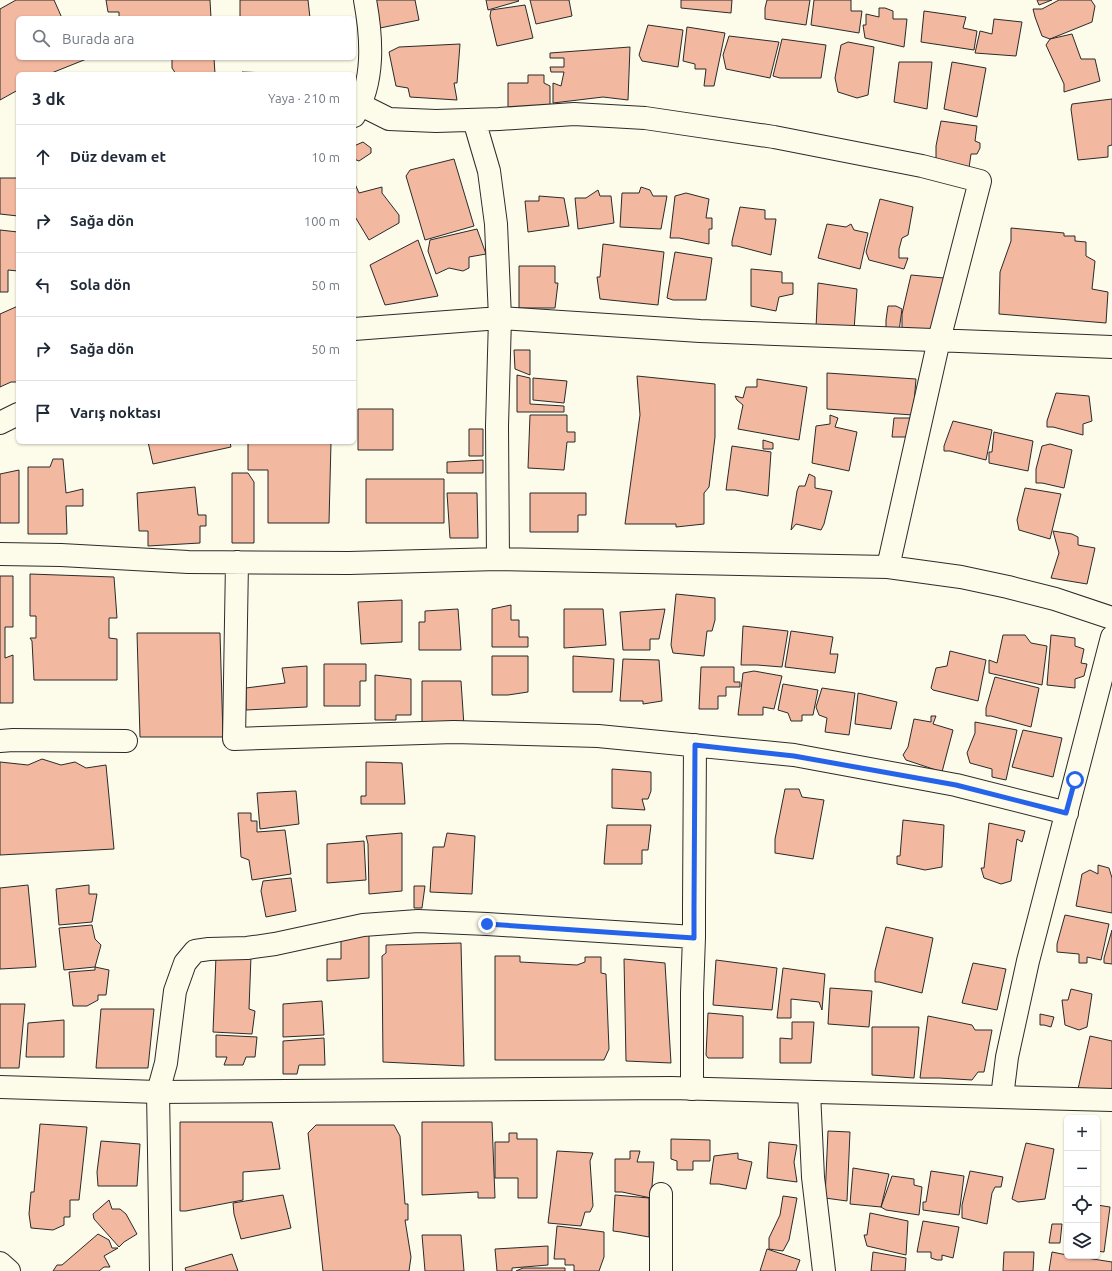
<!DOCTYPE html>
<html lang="tr">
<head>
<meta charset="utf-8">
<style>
	:root { --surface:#fff; --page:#f6f6f7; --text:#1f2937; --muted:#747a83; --line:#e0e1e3 }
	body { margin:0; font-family:Ubuntu,sans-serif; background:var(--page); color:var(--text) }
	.controls { position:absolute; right:12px; bottom:12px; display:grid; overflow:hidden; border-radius:6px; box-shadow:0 1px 3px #0004 }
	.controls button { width:36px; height:36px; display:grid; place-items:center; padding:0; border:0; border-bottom:1px solid var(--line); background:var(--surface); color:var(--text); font:20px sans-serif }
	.stop { position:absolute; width:12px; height:12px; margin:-9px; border:3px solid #2563eb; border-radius:50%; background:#fff }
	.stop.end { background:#2563eb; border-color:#fff; box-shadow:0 1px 4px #0008 }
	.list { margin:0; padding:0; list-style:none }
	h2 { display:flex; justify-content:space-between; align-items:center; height:52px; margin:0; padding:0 16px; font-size:17px }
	h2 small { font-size:13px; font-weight:400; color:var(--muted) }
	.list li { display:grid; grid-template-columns:26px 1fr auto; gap:12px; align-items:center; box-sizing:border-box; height:64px; padding:0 16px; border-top:1px solid var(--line) }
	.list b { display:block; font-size:15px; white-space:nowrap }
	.list em { font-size:13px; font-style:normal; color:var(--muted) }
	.icon { flex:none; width:22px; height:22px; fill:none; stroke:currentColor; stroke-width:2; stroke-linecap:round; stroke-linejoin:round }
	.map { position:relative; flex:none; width:1112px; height:1271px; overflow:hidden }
	.search { position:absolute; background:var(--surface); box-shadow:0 1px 3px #0004; left:16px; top:16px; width:340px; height:44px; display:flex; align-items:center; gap:10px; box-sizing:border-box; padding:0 14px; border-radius:6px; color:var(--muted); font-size:15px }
	.panel { position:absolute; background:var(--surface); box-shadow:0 1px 3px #0004; left:16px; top:72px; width:340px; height:372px; border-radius:6px }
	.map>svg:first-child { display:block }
	.building { fill:#f2b8a0; stroke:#2b2b2b }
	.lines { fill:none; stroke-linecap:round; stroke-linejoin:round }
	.minor-casing { stroke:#2b2b2b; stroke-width:24 }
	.tertiary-casing { stroke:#2b2b2b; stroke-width:24 }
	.minor { stroke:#fdfbea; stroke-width:22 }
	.tertiary { stroke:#fdfbea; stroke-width:22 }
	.route { stroke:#2563eb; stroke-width:5 }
</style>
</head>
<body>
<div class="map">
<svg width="1112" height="1271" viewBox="0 0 1112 1271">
	<rect width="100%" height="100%" fill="#fdfbea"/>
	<path class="building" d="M 16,0 L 54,0 L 62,18 L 18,18 L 18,58 L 89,58 L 49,74 L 18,74 L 18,90 L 0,100 L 0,9 Z
		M 106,0 L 210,0 L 211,18 L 119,18 L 119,12 L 108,12 Z
		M 240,0 L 308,0 L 310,18 L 240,18 Z
		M 375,0 L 415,0 L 419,20 L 380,28 Z
		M 486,0 L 518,0 L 519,1 L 488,10 Z
		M 530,0 L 569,0 L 572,16 L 536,24 Z
		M 681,0 L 732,0 L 731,13 L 681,8 Z
		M 767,0 L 810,0 L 806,25 L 765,19 L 765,8 Z
		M 814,0 L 851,0 L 851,11 L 862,11 L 859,33 L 811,25 Z
		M 1037,0 L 1052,0 L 1039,5 Z
		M 1059,0 L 1091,0 L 1095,6 L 1092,22 L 1050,39 L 1042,36 L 1035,17 L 1033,9 L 1042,9 Z
		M 525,5 L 533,38 L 497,46 L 490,16 L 491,10 Z
		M 879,8 L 885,8 L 893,11 L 893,19 L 907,19 L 904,47 L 865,38 L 863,25 L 866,25 L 866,14 L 879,17 Z
		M 924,11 L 966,17 L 963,28 L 977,31 L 974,50 L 921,42 Z
		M 994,19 L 1022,22 L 1016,56 L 975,53 L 980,31 L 992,34 Z
		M 648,25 L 683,30 L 678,67 L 642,61 L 639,55 Z
		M 687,27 L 725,33 L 714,86 L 704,86 L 706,69 L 695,69 L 695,64 L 683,61 Z
		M 1072,34 L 1081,59 L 1095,59 L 1100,81 L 1064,92 L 1064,84 L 1046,45 L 1050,39 Z
		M 729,36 L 779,42 L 770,78 L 726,69 L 723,55 Z
		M 782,39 L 826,45 L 821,78 L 780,78 L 773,76 Z
		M 848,42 L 874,47 L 868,95 L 857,98 L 838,92 L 835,78 L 841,45 Z
		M 460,44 L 457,83 L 454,83 L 457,100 L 410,97 L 408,88 L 396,86 L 389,52 L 399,47 Z
		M 630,47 L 628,100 L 603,97 L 553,103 L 553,83 L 561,86 L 564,72 L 551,72 L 550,67 L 564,67 L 564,58 L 550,58 L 550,53 Z
		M 172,58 L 214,58 L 215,74 L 176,74 L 172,68 Z
		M 899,62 L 932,62 L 927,109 L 894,102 Z
		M 952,62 L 986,68 L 977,117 L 944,109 Z
		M 242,72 L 296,74 L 242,74 Z
		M 528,75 L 544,75 L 544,83 L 550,86 L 550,106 L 508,108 L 508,83 L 528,83 Z
		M 1112,99 L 1112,145 L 1108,146 L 1108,157 L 1078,160 L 1071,109 L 1072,104 Z
		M 941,121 L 977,126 L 975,141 L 980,143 L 980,148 L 977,154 L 971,154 L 969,168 L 936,162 L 936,146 Z
		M 363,142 L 371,148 L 371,153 L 359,161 L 354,159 L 354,146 Z
		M 454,159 L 474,226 L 425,240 L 406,176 L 410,170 Z
		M 0,178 L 18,178 L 18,216 L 0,214 Z
		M 355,184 L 359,193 L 382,187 L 382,193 L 399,215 L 399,223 L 369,240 L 354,215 L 354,185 Z
		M 641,187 L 650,190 L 653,196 L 667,196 L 661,229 L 620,227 L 622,193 L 639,193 Z
		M 598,190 L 600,196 L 611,196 L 614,223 L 578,229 L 575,198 L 586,198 Z
		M 686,193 L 709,199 L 706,218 L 712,218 L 712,229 L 709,229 L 709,244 L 679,238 L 670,238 L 675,196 Z
		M 539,196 L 564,198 L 569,226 L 528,232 L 525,201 L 539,201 Z
		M 880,199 L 913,207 L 908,235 L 902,238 L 899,249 L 899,258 L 908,258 L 904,269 L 869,260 L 866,252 Z
		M 740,207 L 765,210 L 765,219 L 776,219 L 771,255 L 737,246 L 732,246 L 732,241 Z
		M 827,224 L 846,227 L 851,224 L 854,230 L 868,233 L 860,269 L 818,258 Z
		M 1011,228 L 1064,233 L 1064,236 L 1075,236 L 1075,241 L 1086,242 L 1086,256 L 1095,261 L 1092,289 L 1108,292 L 1106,323 L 999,314 L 1000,272 L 1011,241 Z
		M 477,229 L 486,254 L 469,257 L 469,268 L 463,271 L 449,268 L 436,274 L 428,251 L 430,240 Z
		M 0,230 L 18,232 L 18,271 L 8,270 L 8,292 L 0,292 Z
		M 418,240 L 438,296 L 385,305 L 370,265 Z
		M 603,244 L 664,252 L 658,305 L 600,299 L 597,277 L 600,277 Z
		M 675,252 L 712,258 L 706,300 L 673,300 L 667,298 Z
		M 519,266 L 555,266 L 555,283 L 558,283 L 555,308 L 519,308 Z
		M 751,269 L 782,272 L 782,283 L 793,283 L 793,294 L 779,297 L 776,311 L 751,306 Z
		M 911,275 L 944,278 L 936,334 L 909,328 L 902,328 L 902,314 Z
		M 818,283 L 857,289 L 854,330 L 816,328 Z
		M 18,306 L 18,382 L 11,382 L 0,387 L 0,314 Z
		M 888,306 L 896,306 L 902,309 L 899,331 L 886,334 L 886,320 Z
		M 514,350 L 530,350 L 530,375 L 515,369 Z
		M 827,373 L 916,379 L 913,415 L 827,409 Z
		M 517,375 L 530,378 L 530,404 L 564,406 L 564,412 L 517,412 Z
		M 637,376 L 715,384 L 715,437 L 709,487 L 704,493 L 704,524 L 676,527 L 676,524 L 625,524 L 640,415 Z
		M 533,378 L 567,381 L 564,403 L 533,400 Z
		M 757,379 L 807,387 L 799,440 L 738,429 L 743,405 L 737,400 L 735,396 L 743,398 L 746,387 L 757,387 Z
		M 1056,393 L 1089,396 L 1092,421 L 1083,424 L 1083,435 L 1053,427 L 1047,427 L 1047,421 Z
		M 358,409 L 393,409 L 393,450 L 358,450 Z
		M 530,415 L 567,415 L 567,432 L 575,432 L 575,442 L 567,442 L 564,470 L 528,468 Z
		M 830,415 L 838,418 L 835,427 L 857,432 L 849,471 L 812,463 L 816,426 L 830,424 Z
		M 894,418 L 910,418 L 908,437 L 892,437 Z
		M 953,421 L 992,430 L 986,460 L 950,451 L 944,451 L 944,446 Z
		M 469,429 L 483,429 L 483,456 L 469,456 Z
		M 994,432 L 1033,441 L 1028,471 L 989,463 L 989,452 L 992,452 Z
		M 763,440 L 773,443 L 773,449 L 763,449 Z
		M 148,442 L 230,442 L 231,447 L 153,464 Z
		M 248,442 L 331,442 L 329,523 L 268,523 L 268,470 L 248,470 Z
		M 1050,444 L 1072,450 L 1064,488 L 1042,483 L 1036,483 L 1036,469 L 1042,446 Z
		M 732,446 L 771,452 L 768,496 L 735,490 L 726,490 Z
		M 53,459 L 63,459 L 66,493 L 83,489 L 83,506 L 66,506 L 67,534 L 28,534 L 28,467 L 50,467 Z
		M 483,460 L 483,473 L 447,473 L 447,462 Z
		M 19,470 L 19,523 L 0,523 L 0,474 Z
		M 232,473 L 248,473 L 254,482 L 254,543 L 232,543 Z
		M 809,474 L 815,477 L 815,488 L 832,491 L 824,524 L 821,530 L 796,524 L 791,530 L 797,491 L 799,486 L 805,486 Z
		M 366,479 L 444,479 L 444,523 L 366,523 Z
		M 195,487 L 198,515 L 206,515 L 206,526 L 200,526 L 200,543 L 148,546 L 148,531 L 139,531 L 137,493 Z
		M 1025,488 L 1061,494 L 1050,539 L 1019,530 L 1017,520 Z
		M 447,493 L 477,493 L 478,538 L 450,538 Z
		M 530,493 L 586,493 L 586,515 L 578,515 L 578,532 L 530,532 Z
		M 1053,531 L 1072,534 L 1078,537 L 1078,545 L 1095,548 L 1087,584 L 1051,578 L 1059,553 Z
		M 30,574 L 114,577 L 117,618 L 109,618 L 109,638 L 117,639 L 117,680 L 34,680 L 32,641 L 30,638 L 36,638 L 36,616 L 30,616 Z
		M 0,576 L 13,576 L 13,627 L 5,627 L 5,658 L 13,655 L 13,703 L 0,703 Z
		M 676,594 L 715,598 L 715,620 L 712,631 L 707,631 L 704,656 L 673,653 L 671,645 Z
		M 402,600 L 402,642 L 361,644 L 358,602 Z
		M 511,605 L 511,620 L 519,620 L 519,637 L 528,637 L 528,647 L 492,647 L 492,609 Z
		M 458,609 L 461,650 L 419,650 L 419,622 L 425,622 L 425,611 Z
		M 564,609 L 603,609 L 606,645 L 564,648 Z
		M 665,609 L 659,639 L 650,639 L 650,650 L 623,650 L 620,612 Z
		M 743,626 L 788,631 L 782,667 L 757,665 L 741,665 Z
		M 791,631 L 833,637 L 830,654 L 838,654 L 835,673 L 785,667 Z
		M 137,633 L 220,633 L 223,737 L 140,737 Z
		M 1003,635 L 1025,635 L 1031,643 L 1047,646 L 1042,685 L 989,673 L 989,660 L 997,663 Z
		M 1051,635 L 1075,638 L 1075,646 L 1084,649 L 1081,663 L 1087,664 L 1084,676 L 1075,679 L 1075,688 L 1047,685 Z
		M 950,651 L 986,660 L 978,701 L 933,690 L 931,688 L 936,668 L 947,666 Z
		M 492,656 L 528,656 L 528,692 L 508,695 L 492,695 Z
		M 573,656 L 614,659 L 612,692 L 573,692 Z
		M 623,659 L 659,660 L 662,701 L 643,704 L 643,701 L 620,701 Z
		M 324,664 L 366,664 L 366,681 L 360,681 L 360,706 L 324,706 Z
		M 307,666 L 307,707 L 246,710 L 246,688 L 285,683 L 282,668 Z
		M 701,667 L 734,667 L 734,682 L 740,682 L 740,687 L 726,687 L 726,696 L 718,696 L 718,709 L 699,709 Z
		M 754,671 L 782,676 L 774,709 L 763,707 L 763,715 L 738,715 L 743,673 Z
		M 375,675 L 411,679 L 411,715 L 396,715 L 396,720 L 375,720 Z
		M 995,677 L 1039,688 L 1031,727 L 991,716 L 986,716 L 986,708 Z
		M 422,681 L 461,681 L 464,726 L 422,726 Z
		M 783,684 L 818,690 L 813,715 L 802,715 L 802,721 L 791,721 L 788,713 L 778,710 Z
		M 822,688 L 855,693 L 849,735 L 825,732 L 827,718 L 819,715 L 816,707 Z
		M 858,693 L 897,702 L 891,729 L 855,724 Z
		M 931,716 L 936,716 L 933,724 L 953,730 L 942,772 L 906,760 L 903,755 L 908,747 L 914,719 L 931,722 Z
		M 975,722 L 1017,730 L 1006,780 L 992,777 L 992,769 L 970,763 L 967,753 L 975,733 Z
		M 1023,730 L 1062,738 L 1053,777 L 1012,767 Z
		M 42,759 L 61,765 L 75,762 L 86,768 L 106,765 L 114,849 L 0,855 L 0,762 L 28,765 Z
		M 366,762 L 402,763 L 405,804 L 361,804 L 361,796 L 366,796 Z
		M 612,769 L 651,772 L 651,791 L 648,799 L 642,799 L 645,810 L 612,808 Z
		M 785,789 L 799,789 L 802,797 L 824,800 L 813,859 L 775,853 L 775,839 Z
		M 296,791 L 299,824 L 260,829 L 257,793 Z
		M 238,813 L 251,813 L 251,821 L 257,821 L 257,832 L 285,830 L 291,874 L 252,880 L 249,860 L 241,857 Z
		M 903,820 L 944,825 L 942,867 L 925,870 L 897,864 L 897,856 L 900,856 Z
		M 989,823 L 1025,831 L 1022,842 L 1017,839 L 1011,881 L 1001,884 L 984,878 L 981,868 L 984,868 Z
		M 607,825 L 651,825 L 648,850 L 642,850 L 642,864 L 604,864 Z
		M 402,833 L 402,891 L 369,894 L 368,844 L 366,836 Z
		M 447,833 L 475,836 L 472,894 L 430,892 L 433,847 L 444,847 Z
		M 364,841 L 366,880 L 327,883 L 327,844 Z
		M 1098,865 L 1109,868 L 1112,878 L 1112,913 L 1076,906 L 1082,874 L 1090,870 L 1098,874 Z
		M 291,878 L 296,911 L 266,917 L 261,891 L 263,881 Z
		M 28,885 L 36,967 L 0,969 L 0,888 Z
		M 89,885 L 89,894 L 97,894 L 92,922 L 59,925 L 56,889 Z
		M 414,886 L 425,886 L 422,908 L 414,908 Z
		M 1065,915 L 1109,924 L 1101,960 L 1087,957 L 1087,963 L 1079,963 L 1079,954 L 1057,952 L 1057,944 Z
		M 92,925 L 95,939 L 101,945 L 95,967 L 64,970 L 59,928 Z
		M 886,927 L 933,938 L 922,993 L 879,982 L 875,982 L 875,971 Z
		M 1112,930 L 1112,964 L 1104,963 L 1104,958 Z
		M 369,934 L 369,978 L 327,981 L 327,959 L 341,959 L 341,939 Z
		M 461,943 L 464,1066 L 383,1062 L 382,956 L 386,953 L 386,945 Z
		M 216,956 L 251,956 L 249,1009 L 255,1011 L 252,1034 L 213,1032 Z
		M 495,956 L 520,956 L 520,962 L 577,965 L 585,962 L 585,957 L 601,957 L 601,973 L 606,974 L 609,1049 L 604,1060 L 495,1060 Z
		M 624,959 L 665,963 L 671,1063 L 626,1061 Z
		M 716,960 L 777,968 L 772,1010 L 713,1005 Z
		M 973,963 L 1006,969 L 997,1010 L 962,1003 Z
		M 95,967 L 109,970 L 106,995 L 98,995 L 98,1000 L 87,1006 L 73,1006 L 69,972 L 95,970 Z
		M 783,968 L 825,974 L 822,1010 L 819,1002 L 791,999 L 791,1018 L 777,1018 Z
		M 830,988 L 872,991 L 869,1027 L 828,1024 Z
		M 1071,989 L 1092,994 L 1087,1027 L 1079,1030 L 1065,1025 L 1062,1000 L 1068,1000 Z
		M 322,1001 L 324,1035 L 283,1037 L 283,1004 Z
		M 0,1004 L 25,1004 L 19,1068 L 0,1068 Z
		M 101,1009 L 154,1009 L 148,1068 L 96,1068 Z
		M 708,1013 L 743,1016 L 743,1058 L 708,1058 L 706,1055 Z
		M 1040,1014 L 1054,1017 L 1051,1027 L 1044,1025 L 1040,1025 Z
		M 928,1016 L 972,1025 L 975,1030 L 992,1030 L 984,1072 L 978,1072 L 972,1080 L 939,1078 L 920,1078 Z
		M 64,1020 L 64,1057 L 26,1057 L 28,1023 Z
		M 792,1022 L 814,1022 L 811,1063 L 780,1063 L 780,1038 L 792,1039 Z
		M 872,1027 L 919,1027 L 914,1078 L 872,1075 Z
		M 216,1035 L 257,1037 L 255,1057 L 246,1057 L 243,1065 L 224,1065 L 227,1057 L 216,1057 Z
		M 1090,1036 L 1112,1041 L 1112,1094 L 1078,1089 Z
		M 324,1038 L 325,1065 L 299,1065 L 297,1074 L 283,1074 L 283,1041 Z
		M 180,1122 L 272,1122 L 280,1169 L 243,1172 L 243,1200 L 186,1211 L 180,1211 Z
		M 422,1122 L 492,1122 L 495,1198 L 478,1198 L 478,1192 L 422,1195 Z
		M 40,1124 L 87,1127 L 79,1200 L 70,1200 L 70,1217 L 64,1217 L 64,1225 L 53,1230 L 31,1228 L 29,1214 L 31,1192 L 34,1192 Z
		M 316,1125 L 394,1125 L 400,1136 L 405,1204 L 408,1204 L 408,1220 L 405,1220 L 411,1257 L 409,1271 L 323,1271 L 308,1133 Z
		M 828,1131 L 850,1132 L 847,1201 L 825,1198 Z
		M 509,1133 L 517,1133 L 517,1139 L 537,1139 L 537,1198 L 518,1198 L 518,1178 L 495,1178 L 495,1142 L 509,1142 Z
		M 671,1139 L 710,1140 L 710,1161 L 693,1161 L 693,1170 L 677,1170 L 677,1161 L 671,1159 Z
		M 101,1141 L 140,1144 L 137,1186 L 98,1186 L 97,1172 Z
		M 769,1142 L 797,1145 L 794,1162 L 797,1182 L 767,1178 Z
		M 1026,1143 L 1054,1149 L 1045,1199 L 1018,1202 L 1012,1199 Z
		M 557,1151 L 593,1153 L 590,1161 L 593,1206 L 590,1212 L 585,1212 L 581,1226 L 548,1223 Z
		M 630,1151 L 640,1151 L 637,1162 L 654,1162 L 651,1198 L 622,1192 L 615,1192 L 615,1159 L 630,1159 Z
		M 738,1153 L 738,1159 L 752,1162 L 746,1189 L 719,1184 L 710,1184 L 714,1156 Z
		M 853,1168 L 889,1174 L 881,1207 L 850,1204 Z
		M 931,1171 L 964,1176 L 959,1215 L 923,1210 L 923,1202 L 926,1202 Z
		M 970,1171 L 1003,1177 L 1001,1187 L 995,1187 L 992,1193 L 987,1224 L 962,1218 L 962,1205 Z
		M 892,1176 L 914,1179 L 914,1185 L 922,1187 L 919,1215 L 886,1210 L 881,1207 Z
		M 283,1195 L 291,1228 L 241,1239 L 234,1214 L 233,1203 Z
		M 615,1195 L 649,1198 L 649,1237 L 621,1232 L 613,1231 Z
		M 783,1196 L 797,1198 L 789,1240 L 783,1251 L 769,1249 L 769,1238 L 780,1215 Z
		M 109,1200 L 112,1209 L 120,1209 L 126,1214 L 137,1234 L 124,1242 L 119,1247 L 94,1219 L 93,1214 Z
		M 1097,1205 L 1110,1207 L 1104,1252 L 1097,1251 Z
		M 870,1213 L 908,1221 L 906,1255 L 867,1246 L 864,1235 L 867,1235 Z
		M 1067,1217 L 1067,1247 L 1065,1246 L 1065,1227 Z
		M 923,1221 L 959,1227 L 953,1258 L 942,1255 L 942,1260 L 937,1260 L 931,1258 L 931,1252 L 917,1252 Z
		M 1052,1224 L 1062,1224 L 1060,1243 L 1049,1243 Z
		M 557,1226 L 604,1232 L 604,1257 L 599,1271 L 574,1271 L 574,1265 L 565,1265 L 565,1259 L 554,1259 Z
		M 98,1234 L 109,1240 L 112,1248 L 118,1248 L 104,1256 L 110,1267 L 104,1267 L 99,1271 L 53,1271 L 57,1265 L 62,1265 Z
		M 422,1235 L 461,1235 L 464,1271 L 425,1271 Z
		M 548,1246 L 548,1265 L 512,1268 L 512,1271 L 497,1271 L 495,1249 Z
		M 767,1249 L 800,1260 L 796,1271 L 760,1271 Z
		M 873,1252 L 906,1258 L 905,1271 L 871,1271 Z
		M 1004,1252 L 1034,1252 L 1033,1271 L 1003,1271 Z
		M 1052,1252 L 1067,1255 L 1067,1256 L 1074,1256 L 1112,1262 L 1112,1271 L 1049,1271 Z
		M 232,1254 L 238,1271 L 186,1271 L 185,1268 Z
		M 523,1268 L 565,1268 L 565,1271 L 516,1271 Z"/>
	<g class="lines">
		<defs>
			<path id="minor" d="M 361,105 L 389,119 L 436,121 L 499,119 L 574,114 L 645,118 L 774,137 L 922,166 L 980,181 L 939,340 L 888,567
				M 354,116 C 375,82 372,38 365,0
				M 474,120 L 489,171 L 496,224 L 500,318 L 497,426 L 498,559
				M 354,329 L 500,318 L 700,331 L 1112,347
				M 0,423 L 18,414
				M 0,554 L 61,555 L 188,562 L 349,563 L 498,559 L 888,567 L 961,577 L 1008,587 L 1055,599 L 1112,618
				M 237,562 L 234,739 L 454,732 L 598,736 L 794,755 L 956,785 L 1067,813
				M 0,741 L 13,740 L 126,741
				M 692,1089 L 692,993 L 694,937 L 694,908 L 695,745
				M 809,1092 L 813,1177 L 824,1271
				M 1002,1097 L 1007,1057 L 1028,961 L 1112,637
				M 0,1263 L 9,1271
				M 161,1271 L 158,1092 L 166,1063 L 175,991 L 185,963 L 195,951 L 209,949 L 247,948 L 275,944 L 363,925 L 418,921 L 487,924 L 694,937
				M 661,1271 L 661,1194"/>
			<path id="tertiary" d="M 0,1087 L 158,1092 L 671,1088 L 1112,1100"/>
		</defs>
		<use href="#minor" class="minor-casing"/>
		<use href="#tertiary" class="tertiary-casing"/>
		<use href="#minor" class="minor"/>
		<use href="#tertiary" class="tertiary"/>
	</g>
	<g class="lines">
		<path class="route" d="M 487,924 L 694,938 L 694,908 L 695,745 L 794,756 L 956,785 L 1066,813 L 1075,780"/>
	</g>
</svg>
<div class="controls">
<button>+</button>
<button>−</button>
<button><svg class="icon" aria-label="locate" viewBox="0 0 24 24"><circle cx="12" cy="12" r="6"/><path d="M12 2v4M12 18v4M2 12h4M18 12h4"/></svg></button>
<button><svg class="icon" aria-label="layers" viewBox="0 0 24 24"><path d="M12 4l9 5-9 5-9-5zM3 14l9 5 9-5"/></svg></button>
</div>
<div class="stop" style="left:1075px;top:780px"></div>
<div class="stop end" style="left:487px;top:924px"></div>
<div class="search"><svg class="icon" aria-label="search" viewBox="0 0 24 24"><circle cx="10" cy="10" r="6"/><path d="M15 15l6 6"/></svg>Burada ara</div>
<section class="panel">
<h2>3 dk<small>Yaya · 210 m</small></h2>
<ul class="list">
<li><svg class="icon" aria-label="ahead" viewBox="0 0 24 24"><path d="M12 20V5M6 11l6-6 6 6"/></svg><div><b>Düz devam et</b></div><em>10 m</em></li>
<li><svg class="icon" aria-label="right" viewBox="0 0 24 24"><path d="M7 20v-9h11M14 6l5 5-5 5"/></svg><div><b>Sağa dön</b></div><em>100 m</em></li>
<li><svg class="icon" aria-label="left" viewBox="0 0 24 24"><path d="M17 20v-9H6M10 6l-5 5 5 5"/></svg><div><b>Sola dön</b></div><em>50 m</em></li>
<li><svg class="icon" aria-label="right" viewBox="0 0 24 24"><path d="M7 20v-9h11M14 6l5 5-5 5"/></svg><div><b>Sağa dön</b></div><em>50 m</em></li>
<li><svg class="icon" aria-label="arrive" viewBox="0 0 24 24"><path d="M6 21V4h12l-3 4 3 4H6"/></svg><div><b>Varış noktası</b></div></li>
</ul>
</section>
</div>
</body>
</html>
